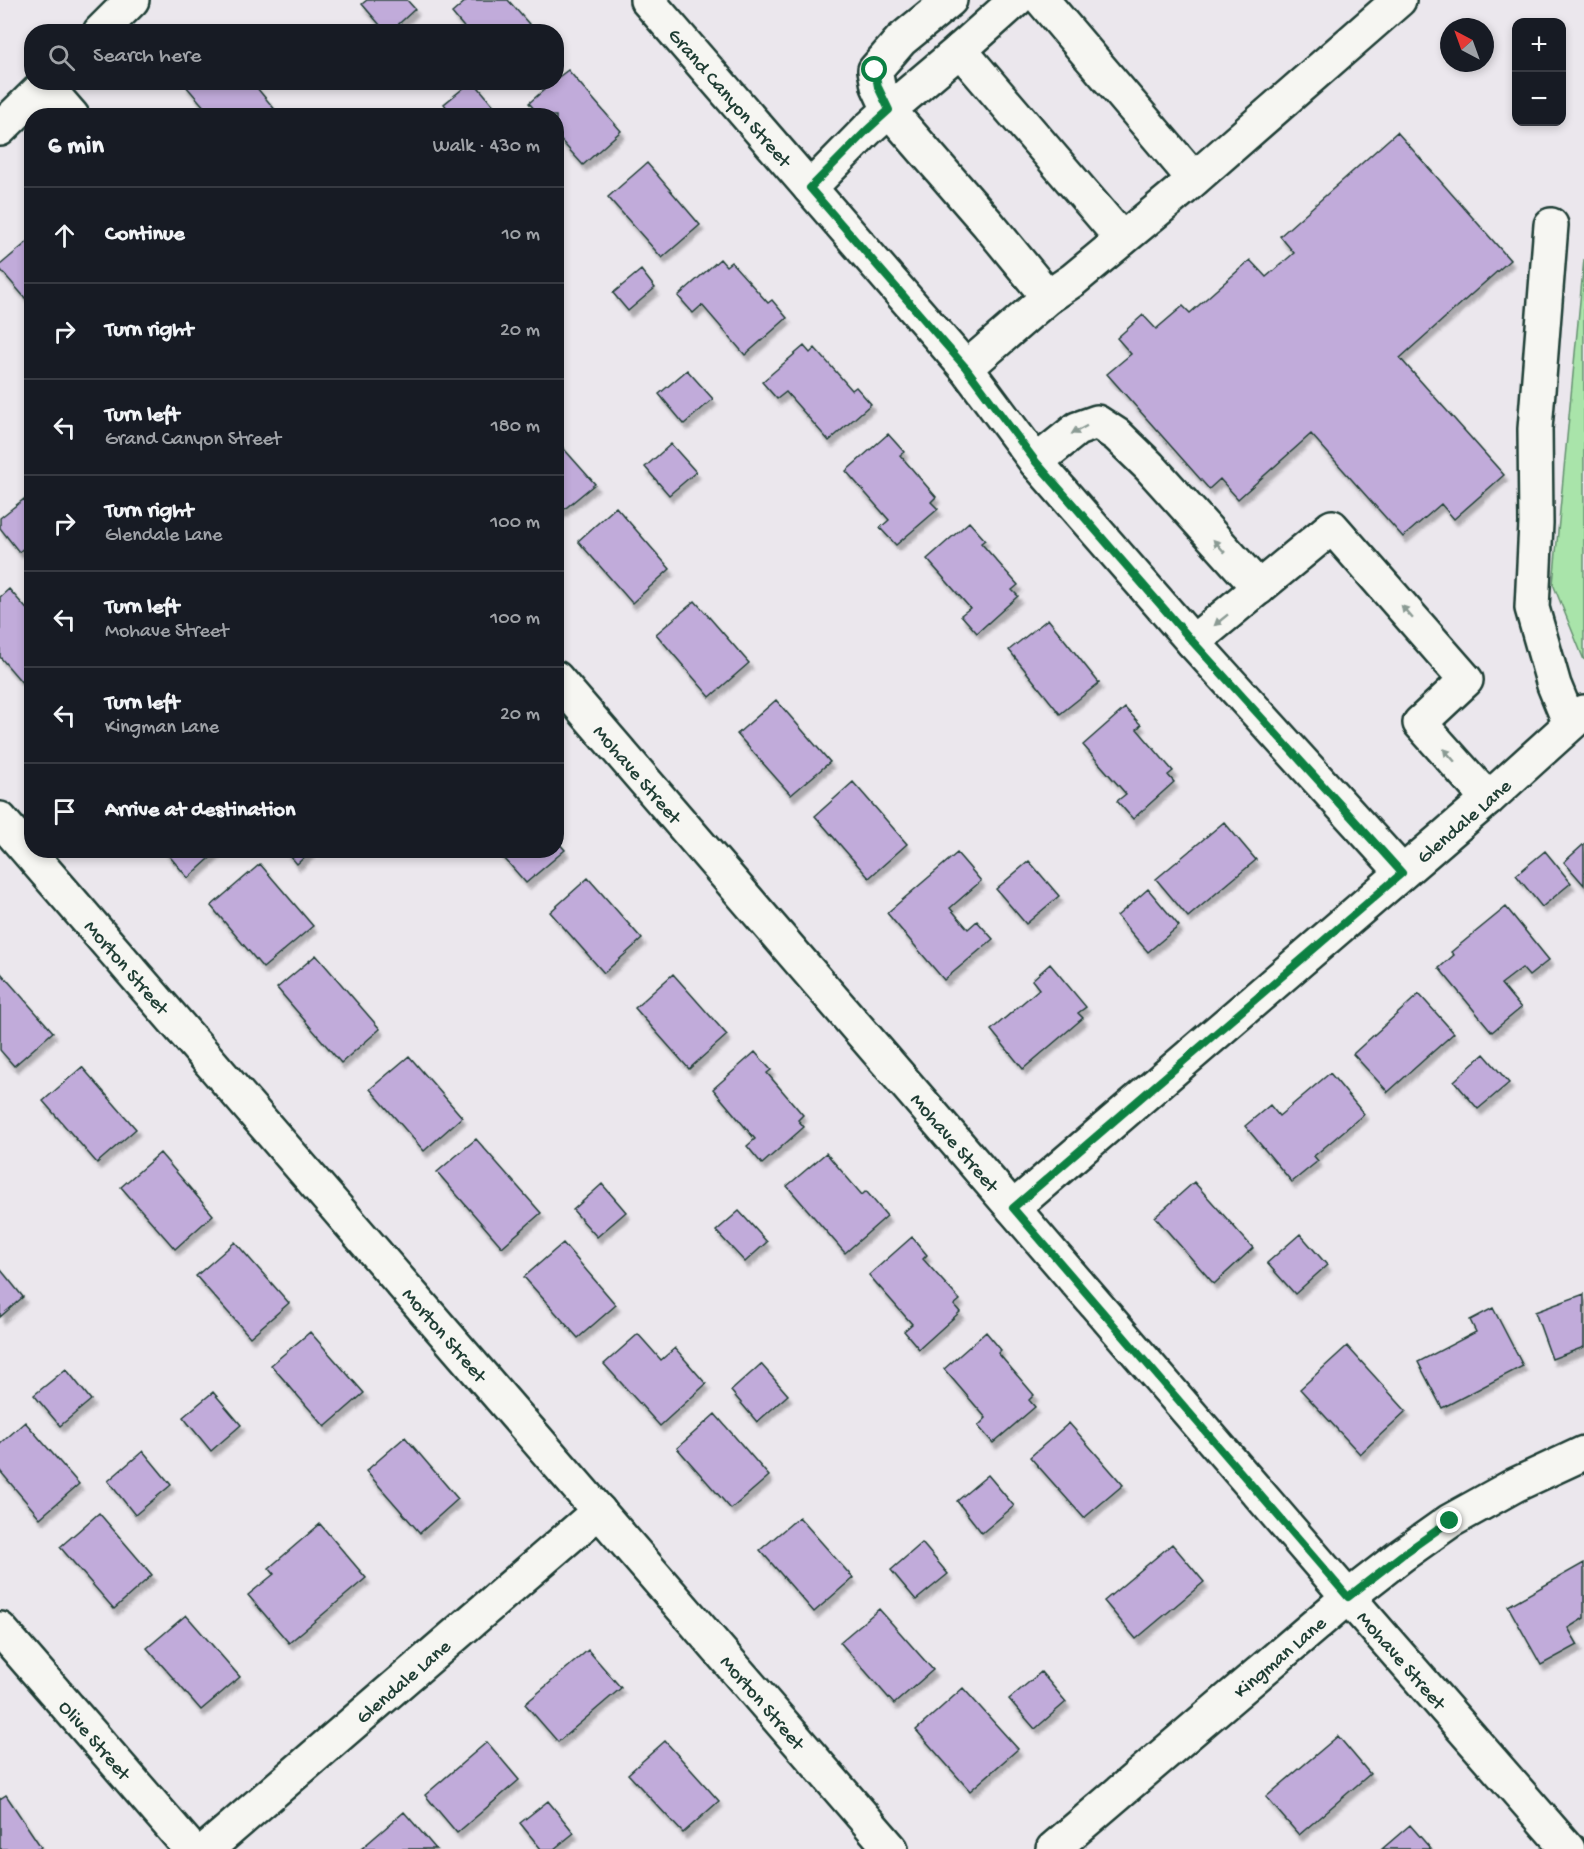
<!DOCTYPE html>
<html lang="en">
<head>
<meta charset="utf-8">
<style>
	:root { --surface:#171b24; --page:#20242c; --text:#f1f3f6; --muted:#9ea1a6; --line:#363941 }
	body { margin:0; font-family:"Gochi Hand",sans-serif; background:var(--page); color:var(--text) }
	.controls { position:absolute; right:18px; top:18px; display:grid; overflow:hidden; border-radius:12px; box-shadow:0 3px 9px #0003 }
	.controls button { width:54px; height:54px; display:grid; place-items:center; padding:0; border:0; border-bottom:2px solid var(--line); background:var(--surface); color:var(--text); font:30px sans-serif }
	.compass { position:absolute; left:1440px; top:18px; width:54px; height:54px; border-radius:50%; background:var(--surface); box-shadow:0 3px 9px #0003; rotate:319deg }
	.stop { position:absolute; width:18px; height:18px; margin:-14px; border:4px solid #0b8043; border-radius:50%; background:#fff }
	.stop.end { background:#0b8043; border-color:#fff; box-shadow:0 2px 6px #0008 }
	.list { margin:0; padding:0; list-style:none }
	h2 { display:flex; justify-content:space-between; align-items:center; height:78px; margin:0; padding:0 24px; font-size:26px }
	h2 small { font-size:20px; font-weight:400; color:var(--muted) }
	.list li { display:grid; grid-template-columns:39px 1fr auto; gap:18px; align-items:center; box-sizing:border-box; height:96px; padding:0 24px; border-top:2px solid var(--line) }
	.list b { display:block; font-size:22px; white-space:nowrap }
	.list p { margin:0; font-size:20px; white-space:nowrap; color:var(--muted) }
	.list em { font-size:20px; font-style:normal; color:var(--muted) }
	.icon { flex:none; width:33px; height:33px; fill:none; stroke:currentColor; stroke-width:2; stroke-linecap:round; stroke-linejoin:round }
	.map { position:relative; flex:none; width:1584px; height:1849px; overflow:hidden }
	.search { position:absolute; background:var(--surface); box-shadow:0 3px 9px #0003; left:24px; top:24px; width:540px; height:66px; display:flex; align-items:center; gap:15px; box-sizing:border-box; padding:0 21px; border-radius:24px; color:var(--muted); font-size:22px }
	.panel { position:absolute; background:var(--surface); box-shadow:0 3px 9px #0003; left:24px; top:108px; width:540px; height:750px; border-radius:24px }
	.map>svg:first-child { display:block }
	.green { fill:#a9e4aa; stroke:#64906f; stroke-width:1.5 }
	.building { fill:#c1abda; stroke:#1f3d34; stroke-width:1.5; filter:url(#shadow) }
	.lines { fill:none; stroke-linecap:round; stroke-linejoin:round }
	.minor-casing { stroke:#1f3d34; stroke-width:38 }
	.minor { stroke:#f6f6f2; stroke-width:33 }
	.oneway { fill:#8a9a93 }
	.route { stroke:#0b8043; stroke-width:8 }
	.labels { text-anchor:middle; stroke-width:5; stroke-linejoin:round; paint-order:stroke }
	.street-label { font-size:20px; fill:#1f3d34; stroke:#f6f6f2 }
</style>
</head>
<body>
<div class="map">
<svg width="1584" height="1849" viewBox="0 0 1584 1849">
	<defs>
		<filter id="shadow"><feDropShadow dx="3.5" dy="6" stdDeviation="1.5" flood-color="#0004"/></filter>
	</defs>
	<rect width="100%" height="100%" fill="#ebe7ed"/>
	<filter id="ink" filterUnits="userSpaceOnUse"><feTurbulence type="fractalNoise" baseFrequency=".0167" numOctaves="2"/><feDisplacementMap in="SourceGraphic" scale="12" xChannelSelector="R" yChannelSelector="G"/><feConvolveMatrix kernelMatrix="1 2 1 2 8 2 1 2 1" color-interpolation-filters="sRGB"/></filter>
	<g filter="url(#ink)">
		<path class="green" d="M 1584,259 L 1584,660 L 1553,584 Z"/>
		<path class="building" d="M 367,0 L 407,0 L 415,9 L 390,32 L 386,32 L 362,4 Z
			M 467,0 L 508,0 L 536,32 L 468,32 L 452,13 Z
			M 568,70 L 621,131 L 583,165 L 556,135 L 556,116 L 540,116 L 529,103 L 553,82 L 556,82 L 556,79 Z
			M 187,82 L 252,82 L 277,112 L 273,116 L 212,116 L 185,85 Z
			M 471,82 L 474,82 L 495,107 L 485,116 L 453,116 L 444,104 Z
			M 1397,132 L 1510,260 L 1400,358 L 1504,475 L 1454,519 L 1441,504 L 1403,537 L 1311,434 L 1238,499 L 1220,479 L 1209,489 L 1107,374 L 1131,354 L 1117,338 L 1143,315 L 1156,329 L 1183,306 L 1190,313 L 1250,260 L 1266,277 L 1294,253 L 1280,236 Z
			M 647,163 L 700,225 L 662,258 L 608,197 Z
			M 32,238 L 32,306 L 0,269 L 0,265 Z
			M 720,259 L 726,266 L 731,262 L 768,303 L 772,300 L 787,318 L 745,355 L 702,305 L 693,313 L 678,296 Z
			M 641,270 L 655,288 L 628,311 L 613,293 Z
			M 804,346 L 810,353 L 815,348 L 852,390 L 856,387 L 871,404 L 829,441 L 786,392 L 777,399 L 762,382 Z
			M 687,370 L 713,399 L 684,424 L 659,394 Z
			M 888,434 L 904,452 L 900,455 L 936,497 L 931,502 L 938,509 L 896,545 L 880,528 L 889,520 L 846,471 Z
			M 556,440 L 595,484 L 556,516 Z
			M 671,444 L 696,472 L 669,495 L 645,467 Z
			M 24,499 L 32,509 L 32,541 L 19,552 L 0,528 L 0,518 Z
			M 616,507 L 670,569 L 632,603 L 578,541 Z
			M 969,522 L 985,540 L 981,543 L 1018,585 L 1012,590 L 1018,596 L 977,633 L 961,615 L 970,608 L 927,559 Z
			M 9,589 L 32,615 L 32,678 L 24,685 L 0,657 L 0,597 Z
			M 695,601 L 749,663 L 710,697 L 656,634 Z
			M 1048,619 L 1099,683 L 1060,714 L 1009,650 Z
			M 776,700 L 830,762 L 791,795 L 737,734 Z
			M 1125,708 L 1141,725 L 1137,729 L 1173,771 L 1168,775 L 1174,782 L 1133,819 L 1117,801 L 1126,794 L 1083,745 Z
			M 853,782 L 907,844 L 869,878 L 815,816 Z
			M 1224,822 L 1256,860 L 1188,917 L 1156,879 Z
			M 556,840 L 565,850 L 526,883 L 497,850 L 556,850 Z
			M 1584,844 L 1584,885 L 1564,862 Z
			M 164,850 L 219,850 L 188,878 Z
			M 285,850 L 312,850 L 297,864 Z
			M 1545,851 L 1571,883 L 1542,907 L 1516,875 Z
			M 957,853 L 981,881 L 950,908 L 968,929 L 977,921 L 993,939 L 944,980 L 887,913 Z
			M 1029,861 L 1059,896 L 1026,924 L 996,889 Z
			M 260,864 L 313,926 L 263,968 L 211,906 Z
			M 588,878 L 642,939 L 604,973 L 550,912 Z
			M 1148,889 L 1179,926 L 1148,952 L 1117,916 Z
			M 1506,907 L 1549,960 L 1529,976 L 1522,968 L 1501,984 L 1521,1008 L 1492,1032 L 1439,968 L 1454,955 L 1451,952 Z
			M 316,955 L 380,1029 L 341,1063 L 277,988 Z
			M 1050,964 L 1086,1007 L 1078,1013 L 1083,1018 L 1023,1069 L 991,1030 L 1039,989 L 1032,980 Z
			M 0,972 L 53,1032 L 14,1066 L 0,1050 Z
			M 673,974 L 727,1035 L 689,1069 L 635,1008 Z
			M 1419,994 L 1454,1033 L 1388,1092 L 1353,1054 Z
			M 755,1052 L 771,1070 L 767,1073 L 803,1115 L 798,1120 L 804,1127 L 762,1164 L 747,1146 L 755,1139 L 713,1089 Z
			M 1484,1054 L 1509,1083 L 1478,1109 L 1454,1081 Z
			M 409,1056 L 462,1117 L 424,1151 L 370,1089 Z
			M 82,1067 L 136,1129 L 97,1163 L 43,1101 Z
			M 1330,1073 L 1364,1114 L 1314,1156 L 1318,1161 L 1292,1182 L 1245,1126 L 1270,1105 L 1279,1116 Z
			M 476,1139 L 541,1213 L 502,1247 L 437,1172 Z
			M 160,1153 L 213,1215 L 175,1249 L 121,1187 Z
			M 826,1153 L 862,1195 L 866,1191 L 887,1216 L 845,1253 L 787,1186 Z
			M 1194,1182 L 1253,1248 L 1214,1284 L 1155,1217 Z
			M 602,1184 L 626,1212 L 597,1237 L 573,1210 Z
			M 739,1211 L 767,1242 L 745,1262 L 716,1231 Z
			M 1300,1234 L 1327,1265 L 1295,1294 L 1267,1263 Z
			M 912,1237 L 927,1255 L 923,1259 L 960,1300 L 954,1305 L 960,1312 L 919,1349 L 904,1331 L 912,1324 L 869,1275 Z
			M 235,1242 L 289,1303 L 250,1337 L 196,1276 Z
			M 563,1243 L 616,1305 L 578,1338 L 524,1277 Z
			M 1,1270 L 23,1297 L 0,1317 L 0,1271 Z
			M 1584,1294 L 1584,1347 L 1552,1359 L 1535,1312 Z
			M 1493,1308 L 1523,1366 L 1442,1408 L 1418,1362 L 1476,1332 L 1470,1320 Z
			M 310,1332 L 364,1393 L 325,1427 L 271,1365 Z
			M 986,1332 L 1001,1350 L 998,1353 L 1034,1395 L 1029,1400 L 1035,1407 L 993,1443 L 978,1426 L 986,1418 L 944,1369 Z
			M 638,1334 L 661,1360 L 675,1348 L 706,1384 L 660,1426 L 604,1364 Z
			M 1347,1346 L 1406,1411 L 1360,1454 L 1300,1389 Z
			M 761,1364 L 788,1395 L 757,1422 L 731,1391 Z
			M 66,1369 L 91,1400 L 60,1426 L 34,1395 Z
			M 213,1392 L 241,1425 L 211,1451 L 183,1417 Z
			M 715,1414 L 769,1476 L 731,1509 L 677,1448 Z
			M 25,1422 L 79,1484 L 40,1518 L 0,1471 L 0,1444 Z
			M 1069,1423 L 1123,1485 L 1084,1518 L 1030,1457 Z
			M 405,1437 L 458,1499 L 420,1533 L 366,1471 Z
			M 143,1451 L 171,1485 L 135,1515 L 108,1481 Z
			M 988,1475 L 1014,1506 L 982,1533 L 957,1501 Z
			M 99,1513 L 152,1575 L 114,1609 L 60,1547 Z
			M 799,1517 L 853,1578 L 814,1612 L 760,1550 Z
			M 320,1524 L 366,1578 L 289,1643 L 248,1595 L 274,1574 L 269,1568 Z
			M 922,1543 L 948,1574 L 916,1600 L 891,1570 Z
			M 1172,1544 L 1204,1582 L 1136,1639 L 1104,1601 Z
			M 1584,1563 L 1584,1618 L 1568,1628 L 1578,1645 L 1541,1665 L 1508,1606 Z
			M 879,1609 L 933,1670 L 894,1704 L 840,1642 Z
			M 186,1615 L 240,1677 L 201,1710 L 147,1648 Z
			M 588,1650 L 621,1688 L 558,1742 L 525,1704 Z
			M 1041,1672 L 1066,1702 L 1035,1729 L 1009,1699 Z
			M 963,1688 L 1018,1749 L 970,1791 L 916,1730 Z
			M 1338,1736 L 1370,1774 L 1299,1835 L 1266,1797 Z
			M 665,1741 L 719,1801 L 683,1833 L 628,1774 Z
			M 487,1742 L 519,1780 L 457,1833 L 425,1795 Z
			M 6,1795 L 41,1847 L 39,1849 L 0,1849 L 0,1799 Z
			M 548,1801 L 574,1833 L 554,1849 L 541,1849 L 520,1823 Z
			M 404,1812 L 436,1849 L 361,1849 Z
			M 1410,1825 L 1431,1849 L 1382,1849 Z"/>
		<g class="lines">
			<defs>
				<g id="minor">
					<path id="s1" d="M 647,0 L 966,368 L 1036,462 L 1193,642 L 1402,872"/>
					<path d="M 1016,0 L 960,50 L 889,110 L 988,224 L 1048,297"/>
					<path d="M 1042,0 L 1194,179"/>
					<path d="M 100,32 L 132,0"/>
					<path d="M 960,50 L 1122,239"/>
					<path d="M 45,85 L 72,116"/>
					<path d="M 0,129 L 48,82"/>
					<path d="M 810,188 L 867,130 L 889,110 L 878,86 L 875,70 L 901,40 L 950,0"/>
					<path d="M 1551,225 L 1535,429 L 1536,523 L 1532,608 L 1554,685 L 1570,724"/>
					<path d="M 966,368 L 1048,297 L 1073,280 L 1184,188 L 1399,0"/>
					<path d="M 1036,462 L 1077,429 L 1097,422 L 1117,435 L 1149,466 L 1259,588"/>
					<path d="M 1193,642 L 1332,527 L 1466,680 L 1420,723 L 1488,799"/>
					<path id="s2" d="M 556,678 L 1348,1597 L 1568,1849"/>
					<path id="s3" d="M 0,819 L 891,1849"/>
					<path id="s4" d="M 1013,1208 L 1488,799 L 1584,712"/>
					<path id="s5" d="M 0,1629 L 191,1849"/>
					<path id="s6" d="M 207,1849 L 599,1511"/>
					<path id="s7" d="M 1053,1849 L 1348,1597 L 1402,1555 L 1450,1521 L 1515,1485 L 1584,1453"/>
				</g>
			</defs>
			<use href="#minor" class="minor-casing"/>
			<use href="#minor" class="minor"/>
		</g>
		<defs><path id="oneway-solid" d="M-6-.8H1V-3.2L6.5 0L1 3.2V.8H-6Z" transform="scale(1.5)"/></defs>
		<g class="oneway">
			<use href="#oneway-solid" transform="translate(1079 430) rotate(152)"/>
			<use href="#oneway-solid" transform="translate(1219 546) rotate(-132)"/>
			<use href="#oneway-solid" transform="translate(1407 612) rotate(-131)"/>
			<use href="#oneway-solid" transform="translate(1221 620) rotate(141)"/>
			<use href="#oneway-solid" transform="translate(1449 755) rotate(-131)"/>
		</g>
	</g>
	<g class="lines" filter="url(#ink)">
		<path class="route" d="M 875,70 L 878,87 L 889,110 L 867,130 L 810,188 L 966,368 L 1036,462 L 1193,642 L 1402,873 L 1013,1208 L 1348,1597 L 1402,1555 L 1450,1521"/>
	</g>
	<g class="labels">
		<g class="street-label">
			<text dy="7" stroke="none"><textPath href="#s1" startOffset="128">Grand Canyon Street</textPath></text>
			<text dy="7" stroke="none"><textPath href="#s2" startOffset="126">Mohave Street</textPath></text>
			<text dy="7" stroke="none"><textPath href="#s4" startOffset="594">Glendale Lane</textPath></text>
			<text dy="7" stroke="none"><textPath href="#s3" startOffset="195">Morton Street</textPath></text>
			<text dy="7" stroke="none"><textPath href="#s2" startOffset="612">Mohave Street</textPath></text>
			<text dy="7" stroke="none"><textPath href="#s3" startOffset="681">Morton Street</textPath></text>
			<text dy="7" stroke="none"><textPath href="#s7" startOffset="297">Kingman Lane</textPath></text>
			<text dy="7" stroke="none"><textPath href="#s2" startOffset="1296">Mohave Street</textPath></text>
			<text dy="7" stroke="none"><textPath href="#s6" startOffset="258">Glendale Lane</textPath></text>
			<text dy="7" stroke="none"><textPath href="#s3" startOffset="1167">Morton Street</textPath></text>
			<text dy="7" stroke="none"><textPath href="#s5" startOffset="146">Olive Street</textPath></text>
		</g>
	</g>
</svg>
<div class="controls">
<button>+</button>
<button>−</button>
</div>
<svg class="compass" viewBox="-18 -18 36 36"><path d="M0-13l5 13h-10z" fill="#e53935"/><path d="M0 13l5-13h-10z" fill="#9ea1a6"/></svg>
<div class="stop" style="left:875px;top:70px"></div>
<div class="stop end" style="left:1450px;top:1521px"></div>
<div class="search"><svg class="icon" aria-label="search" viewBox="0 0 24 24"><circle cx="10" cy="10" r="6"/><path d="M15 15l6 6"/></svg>Search here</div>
<section class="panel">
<h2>6 min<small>Walk · 430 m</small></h2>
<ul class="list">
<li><svg class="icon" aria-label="ahead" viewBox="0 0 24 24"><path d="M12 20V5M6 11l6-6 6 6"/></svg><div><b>Continue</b></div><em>10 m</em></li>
<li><svg class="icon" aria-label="right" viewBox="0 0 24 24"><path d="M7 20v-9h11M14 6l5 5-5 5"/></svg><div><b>Turn right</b></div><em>20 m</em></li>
<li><svg class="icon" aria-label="left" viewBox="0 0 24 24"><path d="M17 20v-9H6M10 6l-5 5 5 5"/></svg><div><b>Turn left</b><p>Grand Canyon Street</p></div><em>180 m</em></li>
<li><svg class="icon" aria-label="right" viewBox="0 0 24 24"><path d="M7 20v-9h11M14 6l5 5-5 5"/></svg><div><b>Turn right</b><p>Glendale Lane</p></div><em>100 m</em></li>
<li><svg class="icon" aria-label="left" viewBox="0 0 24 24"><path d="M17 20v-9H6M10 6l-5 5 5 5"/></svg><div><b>Turn left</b><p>Mohave Street</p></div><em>100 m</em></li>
<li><svg class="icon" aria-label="left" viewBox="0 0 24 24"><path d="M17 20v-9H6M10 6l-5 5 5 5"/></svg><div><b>Turn left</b><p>Kingman Lane</p></div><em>20 m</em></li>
<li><svg class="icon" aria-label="arrive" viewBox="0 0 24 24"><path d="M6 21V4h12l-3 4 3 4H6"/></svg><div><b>Arrive at destination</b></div></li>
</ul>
</section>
</div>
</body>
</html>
